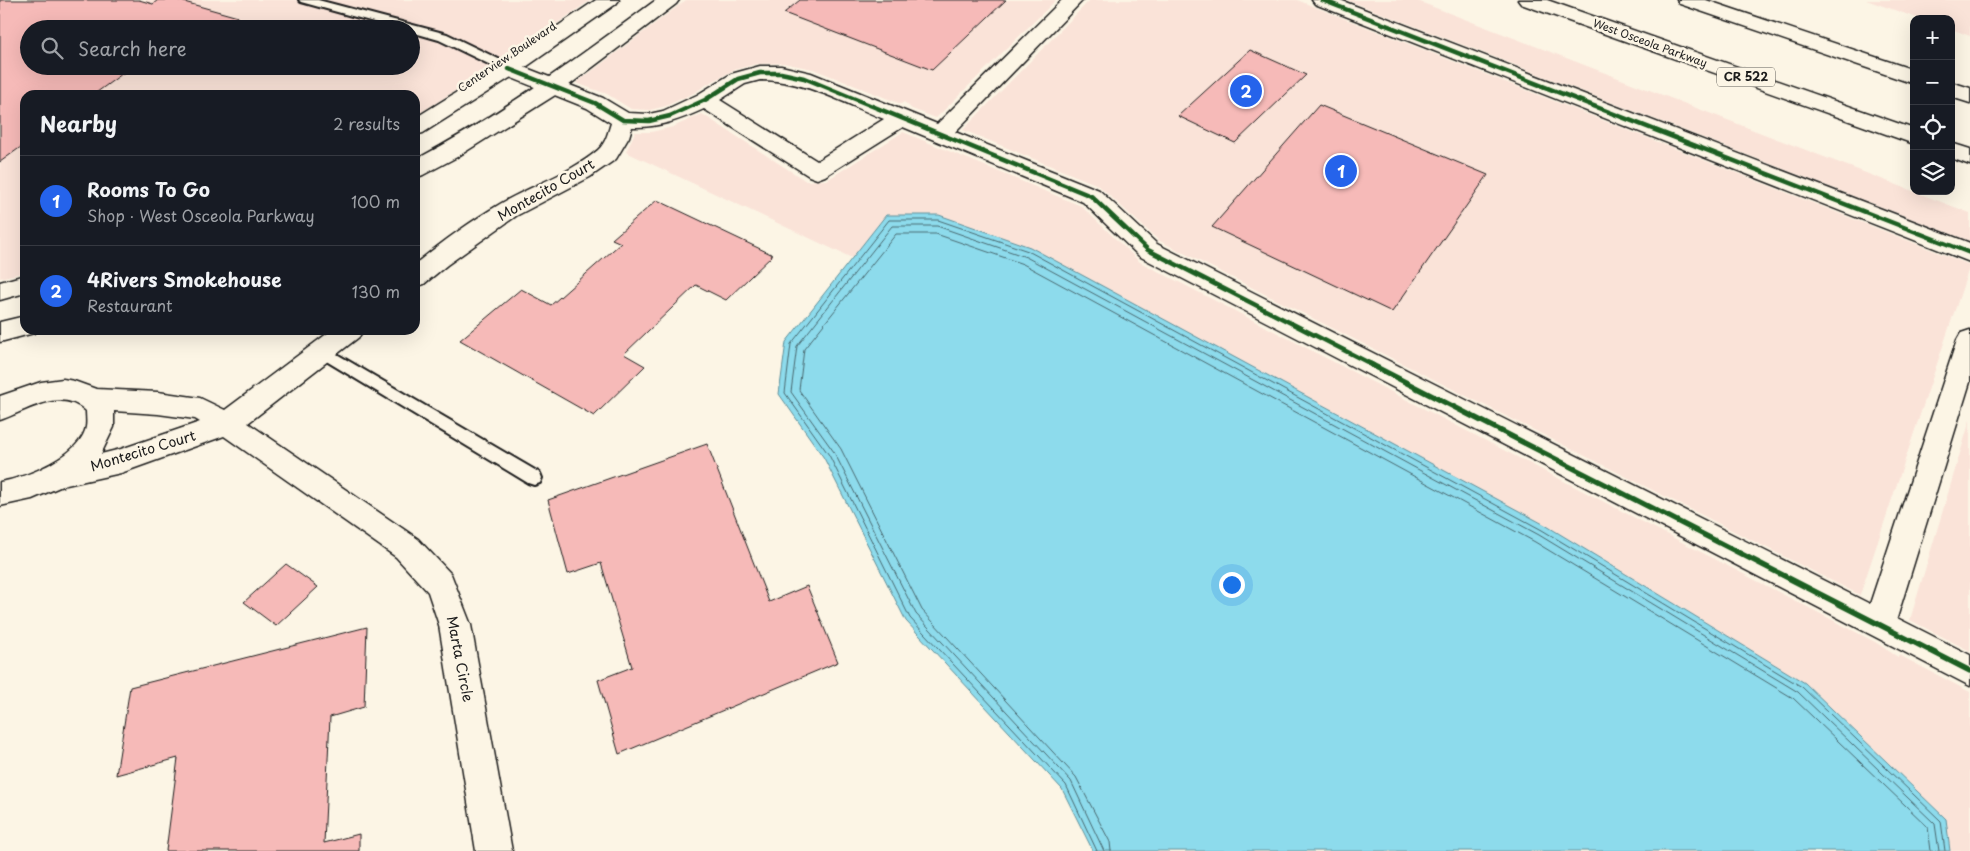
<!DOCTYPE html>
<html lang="en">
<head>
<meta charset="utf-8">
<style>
	:root { --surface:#171b24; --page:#20242c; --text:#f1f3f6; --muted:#9ea1a6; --line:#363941; --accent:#2563eb }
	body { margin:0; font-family:"Playpen Sans",sans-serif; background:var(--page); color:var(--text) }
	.controls { position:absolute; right:15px; top:15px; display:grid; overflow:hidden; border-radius:10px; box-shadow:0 5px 20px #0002 }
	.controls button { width:45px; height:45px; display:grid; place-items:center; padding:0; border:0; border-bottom:1px solid var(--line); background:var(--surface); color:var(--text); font:25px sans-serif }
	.you { position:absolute; left:1231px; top:584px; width:18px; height:18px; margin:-12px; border:4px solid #fff; border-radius:50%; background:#1a73e8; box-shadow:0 0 0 8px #1a73e833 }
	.badge { display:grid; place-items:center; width:32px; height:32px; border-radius:50%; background:var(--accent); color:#fff; font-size:16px; font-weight:700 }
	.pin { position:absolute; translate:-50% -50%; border:2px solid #fff; box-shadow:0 1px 5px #0006 }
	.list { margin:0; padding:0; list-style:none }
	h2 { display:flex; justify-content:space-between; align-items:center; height:65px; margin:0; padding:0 20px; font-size:21px }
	h2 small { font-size:16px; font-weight:400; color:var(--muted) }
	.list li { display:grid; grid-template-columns:32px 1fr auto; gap:15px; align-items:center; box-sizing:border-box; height:90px; padding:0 20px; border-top:1px solid var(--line) }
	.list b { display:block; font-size:19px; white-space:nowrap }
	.list p { margin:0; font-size:16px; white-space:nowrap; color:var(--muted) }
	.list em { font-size:16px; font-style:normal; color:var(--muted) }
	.icon { flex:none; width:28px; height:28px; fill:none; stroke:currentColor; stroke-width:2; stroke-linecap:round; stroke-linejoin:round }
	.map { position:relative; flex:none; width:1970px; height:851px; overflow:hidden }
	.search { position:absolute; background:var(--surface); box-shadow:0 5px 20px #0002; left:20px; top:20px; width:400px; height:55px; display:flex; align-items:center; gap:12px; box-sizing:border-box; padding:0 18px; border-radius:28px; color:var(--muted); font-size:19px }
	.panel { position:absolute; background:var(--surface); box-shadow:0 5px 20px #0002; left:20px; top:90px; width:400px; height:245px; border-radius:15px }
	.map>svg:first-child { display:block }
	.built { fill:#fae3d8; fill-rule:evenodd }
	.water { fill:#8ddbec; stroke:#608f99 }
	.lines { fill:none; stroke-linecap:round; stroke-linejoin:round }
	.shore { stroke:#49686f; stroke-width:1 }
	.building { fill:#f6bab8; stroke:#1c1c1c }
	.service-casing { stroke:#1c1c1c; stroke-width:4 }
	.minor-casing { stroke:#1c1c1c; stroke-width:3 }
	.tertiary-casing { stroke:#1c1c1c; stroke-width:3 }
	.primary-casing { stroke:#1c1c1c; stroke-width:3 }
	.service { fill:#fcf5e5; fill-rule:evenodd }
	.minor { fill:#fcf5e5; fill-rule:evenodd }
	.tertiary { fill:#fcf5e5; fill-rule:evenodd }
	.primary { fill:#fcf5e5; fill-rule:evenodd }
	.cycleway-far1-casing { stroke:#fcf5e5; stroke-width:7 }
	.cycleway-casing { stroke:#fcf5e5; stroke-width:9 }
	.cycleway-far1 { stroke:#1b5e20; stroke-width:4.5 }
	.cycleway { stroke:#1b5e20; stroke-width:5.5 }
	.labels { text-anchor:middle; stroke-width:5; stroke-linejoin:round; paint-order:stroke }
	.far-street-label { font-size:11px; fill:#1c1c1c; stroke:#fcf5e5 }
	.shield { fill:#fcf5e5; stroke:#5f5d58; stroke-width:1 }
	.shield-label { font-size:12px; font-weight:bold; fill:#1c1c1c }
	.street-label { font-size:14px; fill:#1c1c1c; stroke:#fcf5e5 }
</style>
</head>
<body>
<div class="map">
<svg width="1970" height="851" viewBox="0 0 1970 851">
	<rect width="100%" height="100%" fill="#fcf5e5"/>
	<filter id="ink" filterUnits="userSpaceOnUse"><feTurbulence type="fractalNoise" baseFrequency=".02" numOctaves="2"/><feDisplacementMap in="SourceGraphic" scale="10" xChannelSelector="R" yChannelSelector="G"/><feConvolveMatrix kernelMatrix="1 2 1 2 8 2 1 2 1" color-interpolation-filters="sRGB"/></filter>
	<g filter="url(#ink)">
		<path class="built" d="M 0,0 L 591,0 L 499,63 L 415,116 L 415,95 L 25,95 L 25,272 L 0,278 ZM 29,29 L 411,29 L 411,66 L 29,66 Z
			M 686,0 L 1056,0 L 936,118 L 912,109 L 904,102 L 901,104 L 813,69 L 783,63 L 756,64 L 734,70 L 706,85 L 696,92 L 666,106 L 650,110 L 631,109 L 607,94 L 576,83 Z
			M 1090,0 L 1297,0 L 1970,265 L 1860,595 L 1158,240 L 1098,185 L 963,130 Z
			M 1347,0 L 1415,0 L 1970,213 L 1970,241 Z
			M 1866,0 L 1970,0 L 1970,36 L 1951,29 L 1951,19 L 1920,19 Z
			M 702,114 L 806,181 L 827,180 L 903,132 L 1081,206 L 1140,262 L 1875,642 L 1898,657 L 1899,655 L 1970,692 L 1970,851 L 1950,851 L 1946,819 L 1805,683 L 1545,525 L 886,215 L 852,258 L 626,152 L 635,132 L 651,132 L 673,127 Z
			M 1970,420 L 1970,651 L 1910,620 Z"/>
		<path class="water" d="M 886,215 L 939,215 L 1030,247 L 1545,525 L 1805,683 L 1946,819 L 1950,851 L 1093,851 L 1062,789 L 906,621 L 824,458 L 779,394 L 786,342 Z"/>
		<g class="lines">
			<path class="shore" d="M 1097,851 L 1066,785 L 910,618 L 829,455 L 785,393 L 791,344 L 889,220 L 938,220 L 1028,251 L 1542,530 L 1802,687 L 1941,821 L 1945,851
				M 1104,851 L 1071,781 L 916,614 L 834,452 L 791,392 L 797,346 L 892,226 L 937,226 L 1026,257 L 1539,535 L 1798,692 L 1935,824 L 1939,851
				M 1111,851 L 1110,842 L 1076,777 L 922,610 L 841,449 L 799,390 L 804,349 L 896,234 L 936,234 L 1023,264 L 1535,542 L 1793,698 L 1928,827 L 1931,851"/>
		</g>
		<path class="building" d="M 0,0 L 139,0 L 153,4 L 158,0 L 177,0 L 238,17 L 222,29 L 29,29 L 29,66 L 133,66 L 93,95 L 25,95 L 25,144 L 0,162 Z
			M 800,0 L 1006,0 L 932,70 L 784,13 Z
			M 1250,50 L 1306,75 L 1235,143 L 1178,116 Z
			M 1319,105 L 1488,175 L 1392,312 L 1212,227 Z
			M 657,200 L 773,255 L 726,300 L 696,285 L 624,354 L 645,366 L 594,416 L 460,340 L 521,289 L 551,305 L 621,243 L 612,239 Z
			M 707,444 L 769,602 L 807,586 L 838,662 L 619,754 L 598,680 L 632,667 L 601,563 L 568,574 L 548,500 Z
			M 286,564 L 318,587 L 276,626 L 244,602 Z
			M 367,627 L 364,707 L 330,717 L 324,843 L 359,834 L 359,851 L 166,851 L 178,758 L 116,775 L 130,687 Z"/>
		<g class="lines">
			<defs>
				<path id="service" d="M 299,0 L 318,0 L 447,34 L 513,66 L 515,69 L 509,73 L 505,72 L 439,40 L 411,32 L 411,29 L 399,29 L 301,2 Z
					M 323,346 L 540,473 L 542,478 L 540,483 L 534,485 L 528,483 L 318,356 L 315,352 L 318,348 Z"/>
				<path id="minor" d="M 1062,0 L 1083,0 L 955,132 L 1099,190 L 1157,244 L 1870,604 L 1957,340 L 1961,333 L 1970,330 L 1970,382 L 1897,618 L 1970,655 L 1970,686 L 1139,256 L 1083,202 L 903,127 L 825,176 L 817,179 L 809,176 L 704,109 C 680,120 658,128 632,127 L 629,137 L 616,159 L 590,177 L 516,216 L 447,265 L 424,284 L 415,287 L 415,264 C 441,243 471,221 500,204 C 532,185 570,174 598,150 C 606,143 608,132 611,123 L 587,108 L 502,74 L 498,69 L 502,64 L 509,63 L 516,64 L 603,98 L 628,113 L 649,114 L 663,111 L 697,95 L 731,74 L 760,66 L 781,66 L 811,73 L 937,124 ZM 760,80 C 804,80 844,103 884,119 L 817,161 L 720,100 L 745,84 Z
					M 1312,0 L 1340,0 L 1970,243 L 1970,262 L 1315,4 Z
					M 332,330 L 363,330 L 359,337 L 248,423 L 418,539 L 451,574 L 471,625 L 512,851 L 476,851 L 439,625 L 428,592 L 396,557 L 224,436 L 121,473 L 62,486 L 32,499 L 0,506 L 0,482 C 26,478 80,456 86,427 C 87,422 86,416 86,411 C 60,386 27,411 0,420 L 0,396 L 41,382 L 63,379 L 74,381 L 96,389 L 158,392 L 200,398 L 225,410 ZM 114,411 L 158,414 L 195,419 L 200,422 L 121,449 L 101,454 L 114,427 Z"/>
				<path id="tertiary" d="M 596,0 L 619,0 L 616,4 L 516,74 L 423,133 L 415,135 L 415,118 L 502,64 Z
					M 656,0 L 679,0 L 676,4 L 560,92 L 457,157 L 423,175 L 415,178 L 415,160 C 501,115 578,57 656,0 Z
					M 25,275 L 25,293 L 0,300 L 0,282 Z
					M 25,316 L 25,330 L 36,330 L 34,333 L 0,342 L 0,322 Z"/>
				<path id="primary" d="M 1518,0 L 1547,0 L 1914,129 L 1914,144 L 1521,4 Z
					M 1677,0 L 1706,0 L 1914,70 L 1914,84 L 1680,4 Z
					M 1951,82 L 1970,88 L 1970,103 L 1951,97 Z
					M 1951,143 L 1970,149 L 1970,165 L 1951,158 Z"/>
			</defs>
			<use href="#service" class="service-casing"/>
			<use href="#minor" class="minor-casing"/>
			<use href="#tertiary" class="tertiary-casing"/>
			<use href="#primary" class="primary-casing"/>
			<use href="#service" class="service"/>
			<use href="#minor" class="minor"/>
			<use href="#tertiary" class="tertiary"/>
			<use href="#primary" class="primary"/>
			<defs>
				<path id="cycleway-far1" d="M 1322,0 L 1970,253
					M 509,69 L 595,103 L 623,120 L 649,121 L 670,116 L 705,100 L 738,79 L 760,73 L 781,73 L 804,78 L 1091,196 L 1148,250 L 1373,365"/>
				<path id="cycleway" d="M 1370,364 L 1970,671"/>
			</defs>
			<use href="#cycleway-far1" class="cycleway-far1-casing"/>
			<use href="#cycleway" class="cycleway-casing"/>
			<use href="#cycleway-far1" class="cycleway-far1"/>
			<use href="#cycleway" class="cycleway"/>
		</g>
	</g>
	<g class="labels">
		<g class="far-street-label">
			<text transform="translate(1650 43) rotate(20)" y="4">West Osceola Parkway</text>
			<text transform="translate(507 57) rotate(-34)" y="4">Centerview Boulevard</text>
		</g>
		<rect class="shield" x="1717" y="67.5" width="58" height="19" rx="4"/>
		<g class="shield-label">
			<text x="1746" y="81">CR 522</text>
		</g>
		<g class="street-label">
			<text transform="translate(546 190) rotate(-30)" y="5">Montecito Court</text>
			<text transform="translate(143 451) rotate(-17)" y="5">Montecito Court</text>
			<text transform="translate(460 659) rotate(79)" y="5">Marta Circle</text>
		</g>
	</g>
</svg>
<div class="controls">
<button>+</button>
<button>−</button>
<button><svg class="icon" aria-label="locate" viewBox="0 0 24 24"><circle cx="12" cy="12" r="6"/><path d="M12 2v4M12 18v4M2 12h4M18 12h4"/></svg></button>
<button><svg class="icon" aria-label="layers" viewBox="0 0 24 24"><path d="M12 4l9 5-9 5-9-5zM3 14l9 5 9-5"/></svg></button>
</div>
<div class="you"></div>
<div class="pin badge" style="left:1341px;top:171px">1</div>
<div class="pin badge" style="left:1246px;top:91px">2</div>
<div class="search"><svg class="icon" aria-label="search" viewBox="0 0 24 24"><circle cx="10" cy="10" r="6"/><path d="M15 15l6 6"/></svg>Search here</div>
<section class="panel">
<h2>Nearby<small>2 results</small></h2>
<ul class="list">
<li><span class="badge">1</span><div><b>Rooms To Go</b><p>Shop · West Osceola Parkway</p></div><em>100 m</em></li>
<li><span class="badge">2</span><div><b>4Rivers Smokehouse</b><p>Restaurant</p></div><em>130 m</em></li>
</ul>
</section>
</div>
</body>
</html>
